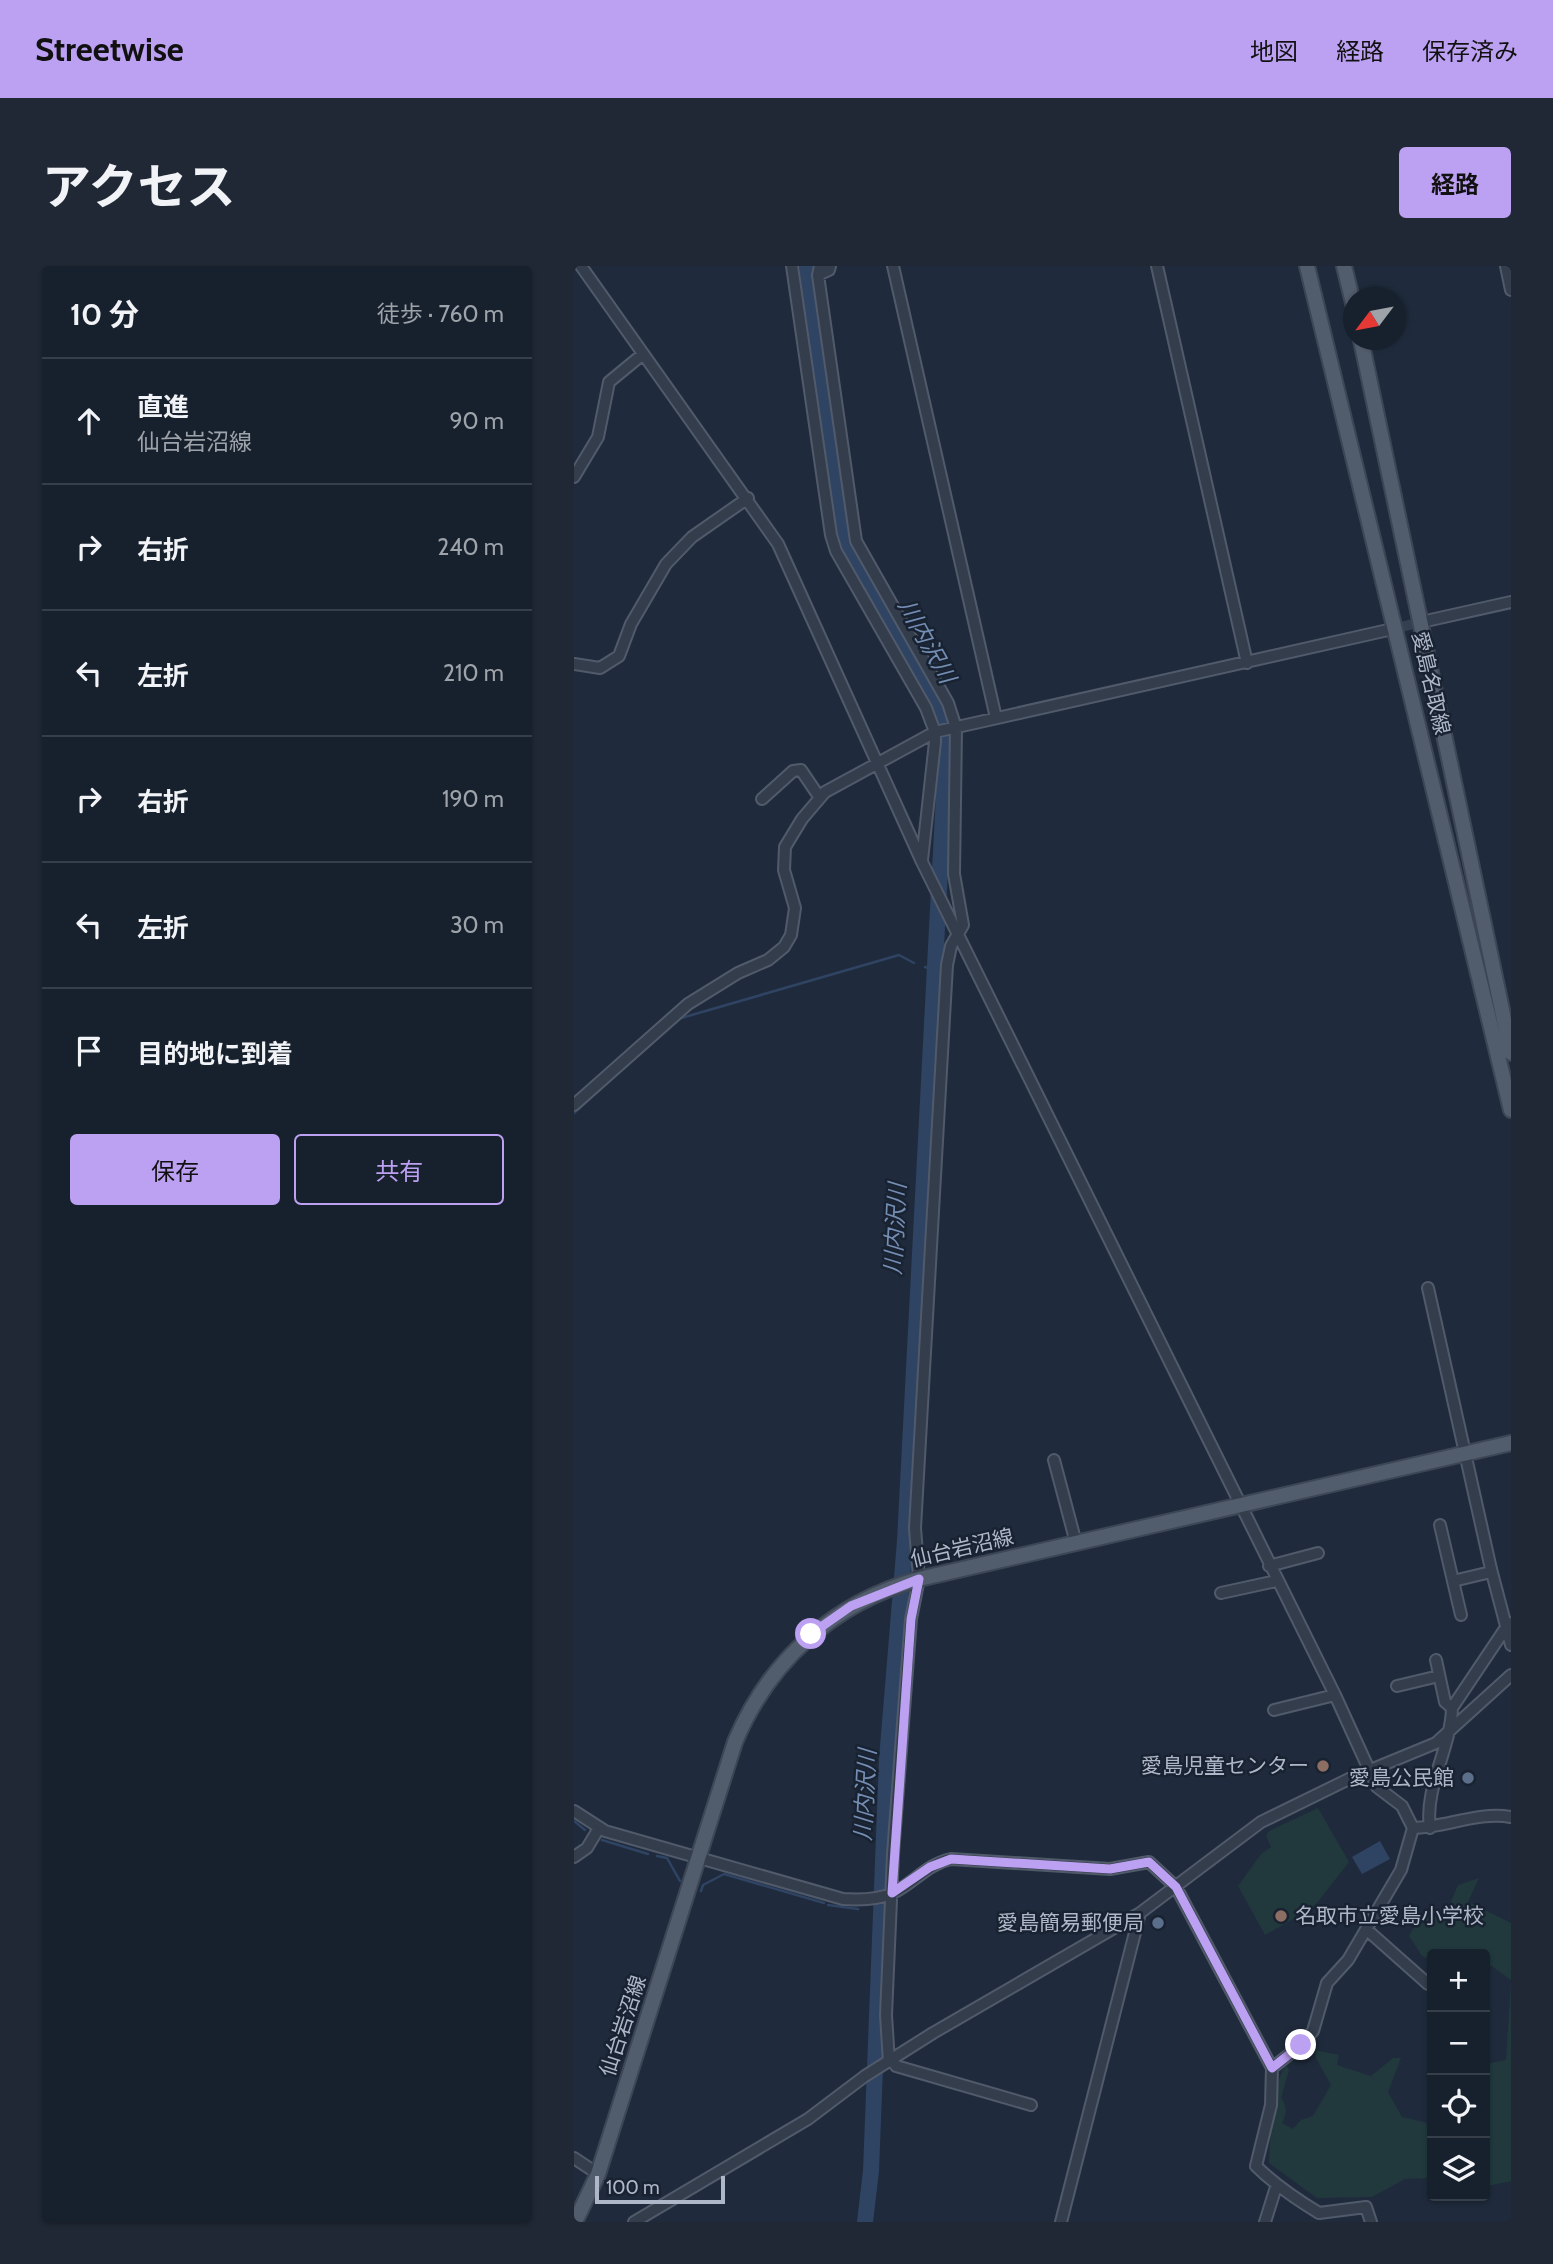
<!DOCTYPE html>
<html lang="ja">
<head>
<meta charset="utf-8">
<style>
	:root { --surface:#17202d; --page:#202835; --text:#f1f3f6; --muted:#9ea3aa; --line:#363e49; --accent:#bca0f2 }
	body { margin:0; font-family:Cabin,"Noto Sans JP",sans-serif; background:var(--page); color:var(--text) }
	.controls { position:absolute; right:21px; bottom:21px; display:grid; overflow:hidden; border-radius:7px; box-shadow:0 2px 5px #0004 }
	.controls button { width:63px; height:63px; display:grid; place-items:center; padding:0; border:0; border-bottom:2px solid var(--line); background:var(--surface); color:var(--text); font:35px sans-serif }
	.compass { position:absolute; left:769px; top:21px; width:63px; height:63px; border-radius:50%; background:var(--surface); box-shadow:0 2px 5px #0004; rotate:238deg }
	.scale { position:absolute; left:21px; bottom:18px; width:130px; box-sizing:border-box; padding-left:7px; border:4px solid #aeb7c8; border-top:0; font-size:19px; line-height:24px; white-space:nowrap; color:#aeb7c8; -webkit-text-stroke:5px #192231; paint-order:stroke }
	.stop { position:absolute; width:21px; height:21px; margin:-16px; border:5px solid #bca0f2; border-radius:50%; background:#fff }
	.stop.end { background:#bca0f2; border-color:#fff; box-shadow:0 2px 7px #0008 }
	.list { margin:0; padding:0; list-style:none }
	h2 { display:flex; justify-content:space-between; align-items:center; height:91px; margin:0; padding:0 28px; font-size:30px }
	h2 small { font-size:23px; font-weight:400; color:var(--muted) }
	.list li { display:grid; grid-template-columns:46px 1fr auto; gap:21px; align-items:center; box-sizing:border-box; height:126px; padding:0 28px; border-top:2px solid var(--line) }
	.list b { display:block; font-size:26px; white-space:nowrap }
	.list p { margin:0; font-size:23px; white-space:nowrap; color:var(--muted) }
	.list em { font-size:23px; font-style:normal; color:var(--muted) }
	.actions { display:flex; gap:14px; padding:21px 28px }
	.actions a { flex:1; padding:16px 0; border:2px solid var(--accent); border-radius:7px; text-align:center; font-size:24px; color:var(--accent) }
	.actions .main { background:var(--accent); color:#111 }
	.icon { flex:none; width:38px; height:38px; fill:none; stroke:currentColor; stroke-width:2; stroke-linecap:round; stroke-linejoin:round }
	.map { position:relative; flex:none; width:937px; height:1956px; overflow:hidden; border-radius:7px }
	header { display:flex; align-items:center; gap:42px; box-sizing:border-box; height:98px; padding:0 35px; background:var(--accent); color:#111 }
	header strong { font-size:33px }
	nav { display:flex; gap:38px; margin-inline-start:auto; font-size:24px }
	.intro { display:flex; align-items:center; justify-content:space-between; box-sizing:border-box; height:168px; padding:0 42px }
	h1 { margin:0; font-size:49px }
	.button { padding:18px 32px; border-radius:7px; background:var(--accent); color:#111; font-size:24px; font-weight:700 }
	main { display:flex; gap:42px; padding:0 42px }
	aside { flex:1; background:var(--surface); border-radius:7px; box-shadow:0 2px 5px #0004 }
	.map>svg:first-child { display:block }
	.green { fill:#21393d }
	.water { fill:#2f4363 }
	.lines { fill:none; stroke-linecap:round; stroke-linejoin:round }
	.stream { stroke:#2f4363; stroke-width:2.5 }
	.river { stroke:#2f4363; stroke-width:16 }
	.minor-tunnel { stroke:#344051; stroke-width:10; stroke-dasharray:10 5; stroke-linecap:butt }
	.minor-casing { stroke:#515a6a; stroke-width:14 }
	.major-casing { stroke:#3d4655; stroke-width:18 }
	.minor { stroke:#333d4c; stroke-width:10 }
	.major { stroke:#515c6c; stroke-width:14 }
	.route { stroke:#bca0f2; stroke-width:9 }
	.education-dot { fill:#8d6e63; stroke:#192231; stroke-width:2.5 }
	.service-dot { fill:#5c6f8a; stroke:#192231; stroke-width:2.5 }
	.labels { text-anchor:middle; stroke-width:5; stroke-linejoin:round; paint-order:stroke }
	.street-label { font-size:21px; fill:#aeb7c8; stroke:#192231 }
	.poi-label { font-size:21px; fill:#aeb7c8; stroke:#192231; text-anchor:end }
	.water-label { font-size:23px; font-style:italic; fill:#738db3; stroke:#192231 }
</style>
</head>
<body>
<header>
<strong>Streetwise</strong>
<nav><a>地図</a><a>経路</a><a>保存済み</a></nav>
</header>
<div class="intro"><h1>アクセス</h1><a class="button">経路</a></div>
<main>
<aside>
<h2>10 分<small>徒歩 · 760 m</small></h2>
<ul class="list">
<li><svg class="icon" aria-label="ahead" viewBox="0 0 24 24"><path d="M12 20V5M6 11l6-6 6 6"/></svg><div><b>直進</b><p>仙台岩沼線</p></div><em>90 m</em></li>
<li><svg class="icon" aria-label="right" viewBox="0 0 24 24"><path d="M7 20v-9h11M14 6l5 5-5 5"/></svg><div><b>右折</b></div><em>240 m</em></li>
<li><svg class="icon" aria-label="left" viewBox="0 0 24 24"><path d="M17 20v-9H6M10 6l-5 5 5 5"/></svg><div><b>左折</b></div><em>210 m</em></li>
<li><svg class="icon" aria-label="right" viewBox="0 0 24 24"><path d="M7 20v-9h11M14 6l5 5-5 5"/></svg><div><b>右折</b></div><em>190 m</em></li>
<li><svg class="icon" aria-label="left" viewBox="0 0 24 24"><path d="M17 20v-9H6M10 6l-5 5 5 5"/></svg><div><b>左折</b></div><em>30 m</em></li>
<li><svg class="icon" aria-label="arrive" viewBox="0 0 24 24"><path d="M6 21V4h12l-3 4 3 4H6"/></svg><div><b>目的地に到着</b></div></li>
</ul>
<div class="actions"><a class="main">保存</a><a>共有</a></div>
</aside>
<div class="map">
<svg width="937" height="1956" viewBox="0 0 937 1956">
	<rect width="100%" height="100%" fill="#1f2b3c"/>
	<path class="green" d="M 744,1542 L 775,1596 L 739,1642 L 691,1669 L 664,1620 L 687,1588 L 697,1581 L 692,1570 L 695,1565 Z
		M 905,1612 L 894,1636 L 937,1657 L 937,1714 L 911,1695 L 911,1688 L 858,1688 L 858,1695 L 848,1690 L 835,1670 L 847,1648 L 870,1652 L 884,1619 Z
		M 937,1717 L 937,1915 L 914,1920 L 911,1919 L 911,1798 L 932,1794 Z
		M 741,1784 L 765,1789 L 763,1799 L 797,1810 L 819,1792 L 827,1792 L 814,1826 L 828,1851 L 858,1858 L 858,1912 L 831,1913 L 798,1931 L 743,1932 L 695,1897 C 696,1872 698,1818 712,1799 L 715,1804 L 707,1832 C 713,1839 713,1848 708,1857 L 719,1863 L 727,1854 L 739,1850 L 757,1819 L 742,1792 Z"/>
	<path class="water" d="M 806,1575 L 816,1593 L 788,1608 L 778,1591 Z"/>
	<g class="lines">
		<path class="stream" d="M 351,701 L 361,704
			M 104,753 L 325,689 L 340,697
			M 0,847 L 49,802
			M 0,1555 L 11,1564
			M 28,1574 L 74,1588
			M 83,1590 L 93,1592 L 106,1615
			M 127,1625 L 129,1619 L 150,1608 L 250,1637
			M 254,1639 L 284,1643
			M 302,1640 L 307,1638"/>
		<path class="river" d="M 233,0 L 268,269 L 371,455 L 370,528 L 331,1275 L 313,1493 L 297,1905 L 291,1956"/>
		<path class="minor-tunnel" d="M 814,364 L 852,355"/>
		<defs>
			<path id="minor" d="M 7,0 L 204,278 L 348,596 L 761,1429 L 803,1521 L 828,1540 L 839,1562 L 827,1604 L 774,1694 L 753,1717 L 739,1765 L 727,1779 L 698,1802
				M 218,0 L 257,269 L 262,285 L 352,442 L 361,466 L 361,476 L 348,594
				M 246,0 L 244,9 L 282,275 L 374,437 L 382,462 L 380,608 L 389,659 L 377,680 L 373,699 L 341,1262 L 345,1313 L 337,1353 L 319,1588 L 312,1749 L 315,1796
				M 319,0 L 422,452
				M 583,0 L 673,397
				M 932,0 L 937,24
				M 244,9 L 255,4 L 256,0
				M 0,211 L 24,171 L 35,116 L 69,88
				M 852,355 L 937,336
				M 0,398 L 26,402 L 45,390 L 57,358 L 92,298 L 118,271 L 174,232
				M 188,533 L 219,505 L 227,504 L 246,532
				M 0,839 L 114,738 L 164,707 L 194,694 L 210,681 L 217,669 L 221,642 L 210,604 L 211,581 L 228,553 L 251,526 L 361,466 L 814,364
				M 854,1022 L 917,1303 L 937,1379
				M 480,1194 L 502,1277
				M 866,1259 L 879,1315
				M 695,1300 L 744,1287
				M 647,1327 L 702,1315
				M 887,1349 L 879,1315 L 917,1306
				M 823,1420 L 865,1410
				M 878,1442 L 935,1357
				M 700,1444 L 761,1429
				M 0,1545 L 31,1565 L 269,1633 C 285,1634 304,1634 319,1627 C 340,1617 353,1598 377,1593 L 536,1603 L 575,1596 L 602,1621 L 698,1802 L 697,1839 L 682,1900 C 701,1919 722,1933 745,1947 L 792,1941 L 797,1956
				M 839,1562 C 871,1562 904,1545 937,1551
				M 856,1562 C 850,1522 877,1482 878,1442 L 871,1436 L 862,1394
				M 0,1591 L 13,1582 L 25,1562
				M 792,1663 L 854,1718
				M 318,1793 L 322,1800 L 457,1839
				M 0,1892 L 24,1908
				M 60,1956 L 234,1853 L 291,1810 L 359,1767 L 566,1647 L 687,1556 L 777,1512 L 862,1477 L 937,1409
				M 487,1956 L 566,1647
				M 691,1956 L 702,1921"/>
			<path id="major" d="M 733,0 L 937,844
				M 770,0 L 780,41
				M 787,74 L 937,787
				M 1,1956 L 24,1908 L 161,1476 C 195,1395 259,1337 345,1313 L 937,1177"/>
		</defs>
		<use href="#minor" class="minor-casing"/>
		<use href="#major" class="major-casing"/>
		<use href="#minor" class="minor"/>
		<use href="#major" class="major"/>
	</g>
	<g class="lines">
		<path class="route" d="M 237,1368 L 277,1340 L 345,1313 L 337,1353 L 318,1627 L 356,1601 L 377,1593 L 536,1603 L 575,1596 L 602,1621 L 698,1802 L 727,1779"/>
	</g>
	<g class="education-dot">
		<circle cx="749" cy="1500" r="7"/>
		<circle cx="707" cy="1650" r="7"/>
	</g>
	<g class="service-dot">
		<circle cx="894" cy="1512" r="7"/>
		<circle cx="584" cy="1657" r="7"/>
	</g>
	<g class="labels">
		<g class="street-label">
			<text transform="translate(857 417) rotate(77)" y="7">愛島名取線</text>
			<text transform="translate(388 1282) rotate(-13)" y="7">仙台岩沼線</text>
			<text transform="translate(49 1760) rotate(-72)" y="7">仙台岩沼線</text>
		</g>
		<g class="poi-label">
			<text x="735" y="1507">愛島児童センター</text>
			<text x="880" y="1519">愛島公民館</text>
			<text x="721" y="1657" text-anchor="start">名取市立愛島小学校</text>
			<text x="570" y="1664">愛島簡易郵便局</text>
		</g>
		<g class="water-label">
			<text transform="translate(353 375) rotate(61)" y="8">川内沢川</text>
			<text transform="translate(321 963) rotate(-87)" y="8">川内沢川</text>
			<text transform="translate(291 1529) rotate(-87)" y="8">川内沢川</text>
		</g>
	</g>
</svg>
<div class="controls">
<button>+</button>
<button>−</button>
<button><svg class="icon" aria-label="locate" viewBox="0 0 24 24"><circle cx="12" cy="12" r="6"/><path d="M12 2v4M12 18v4M2 12h4M18 12h4"/></svg></button>
<button><svg class="icon" aria-label="layers" viewBox="0 0 24 24"><path d="M12 4l9 5-9 5-9-5zM3 14l9 5 9-5"/></svg></button>
</div>
<svg class="compass" viewBox="-18 -18 36 36"><path d="M0-13l5 13h-10z" fill="#e53935"/><path d="M0 13l5-13h-10z" fill="#9ea3aa"/></svg>
<div class="scale">100 m</div>
<div class="stop" style="left:237px;top:1368px"></div>
<div class="stop end" style="left:727px;top:1779px"></div>
</div>
</main>
</body>
</html>
